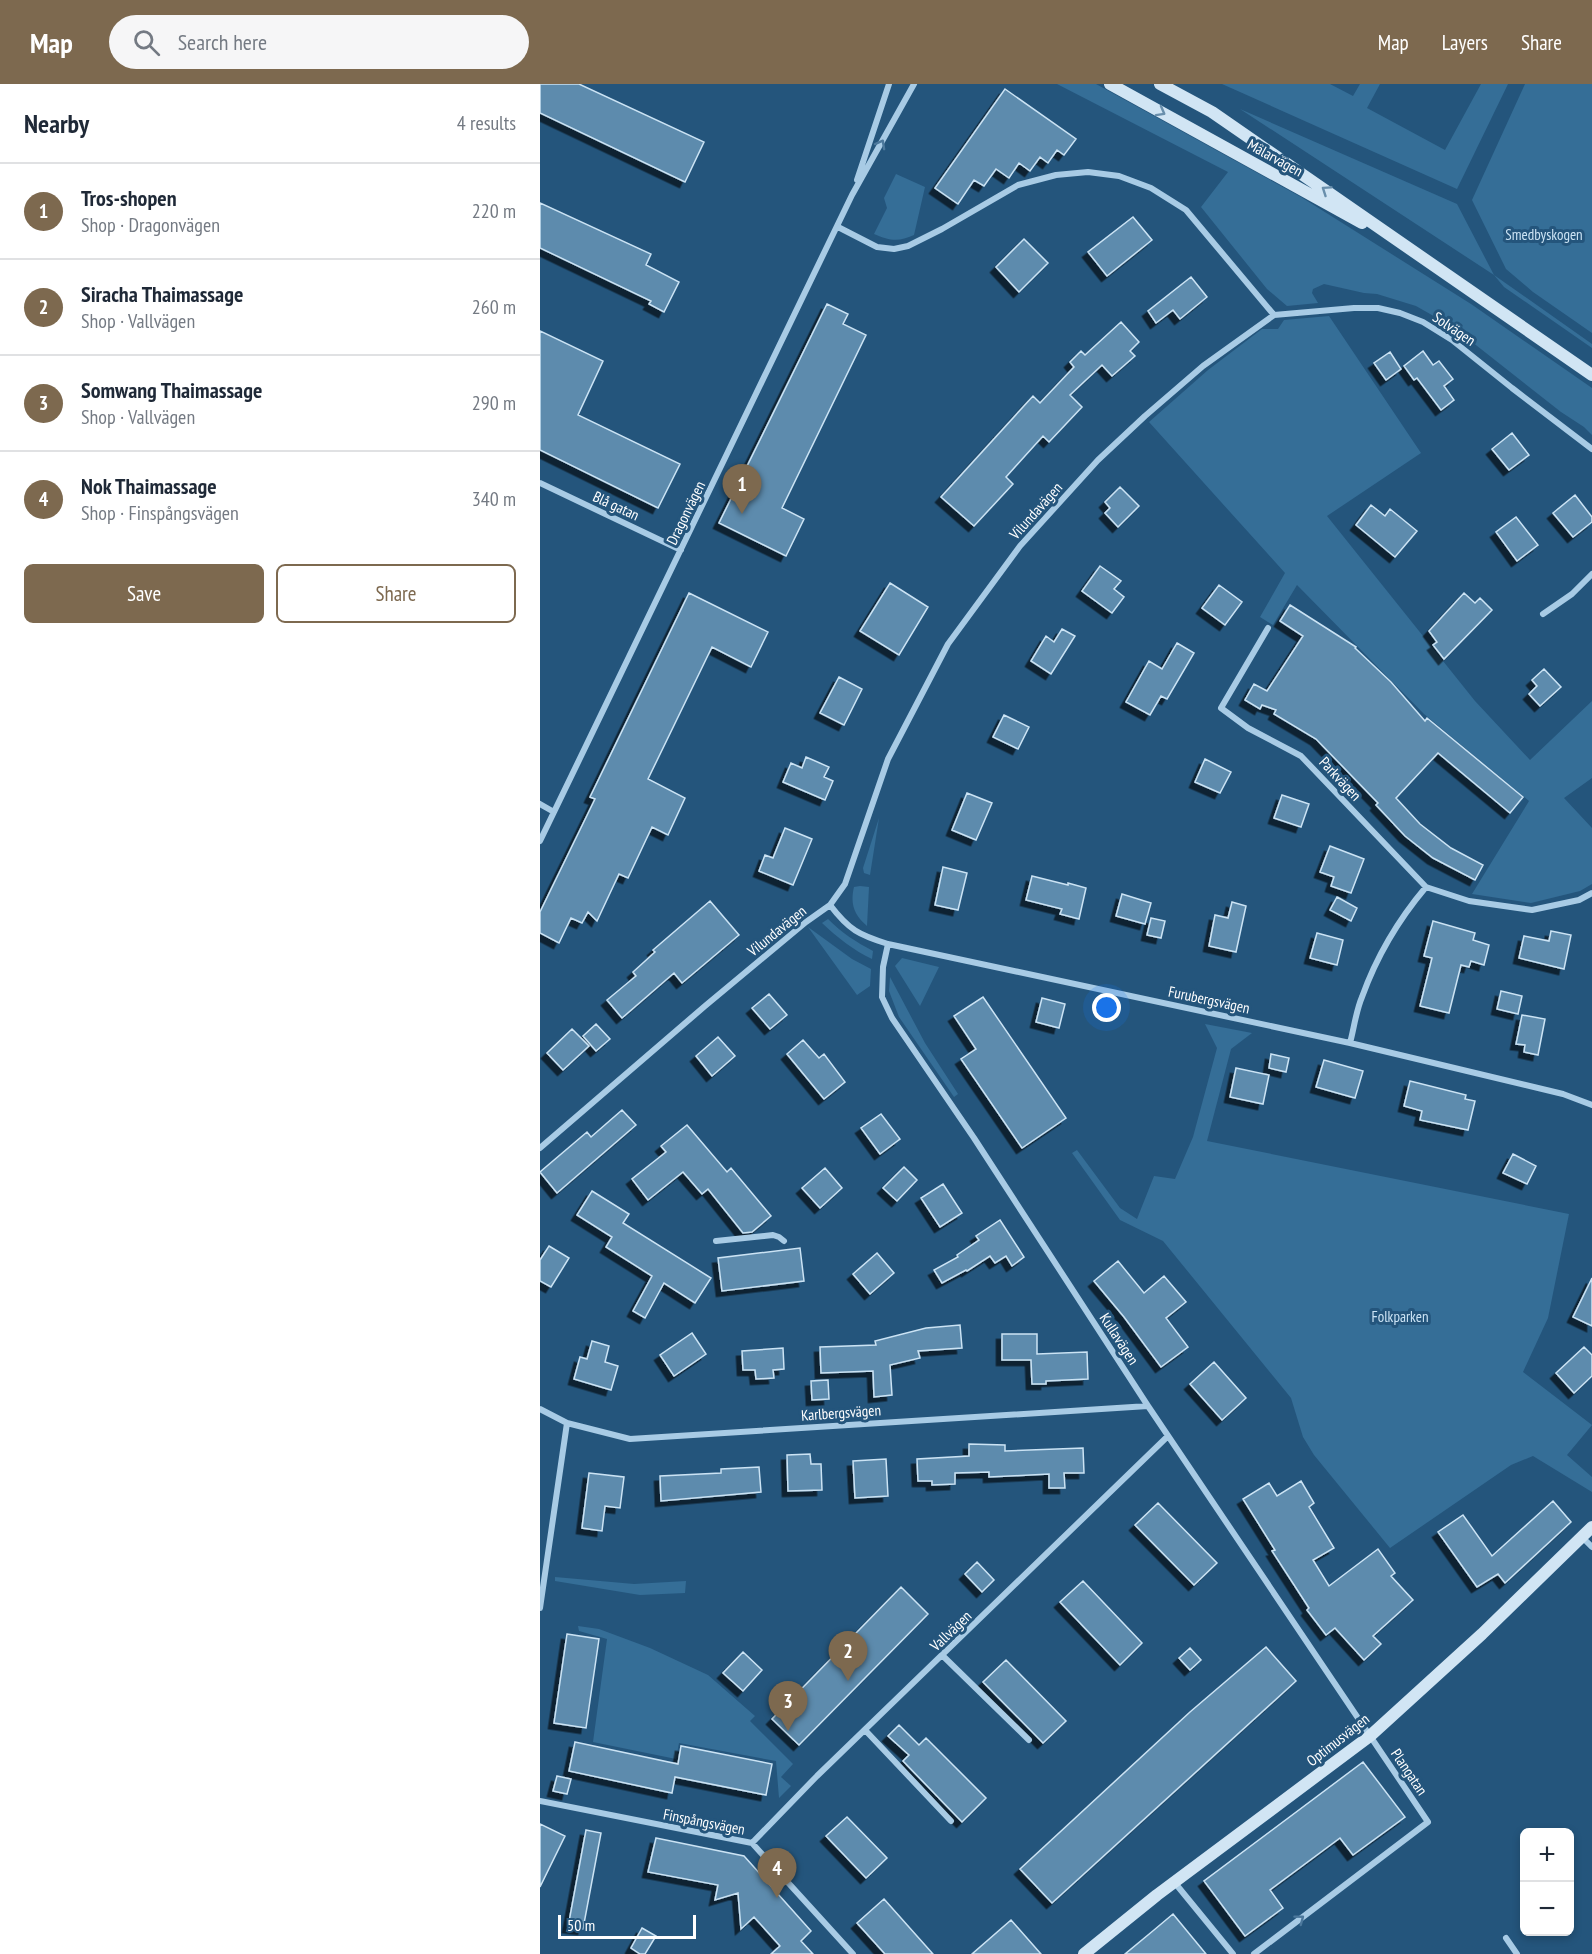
<!DOCTYPE html>
<html lang="en">
<head>
<meta charset="utf-8">
<style>
	:root { --surface:#fff; --page:#f6f6f7; --text:#1f2937; --muted:#747a83; --line:#e0e1e3; --accent:#7d694f }
	body { margin:0; font-family:"PT Sans Narrow",sans-serif; background:var(--page); color:var(--text) }
	.controls { position:absolute; right:18px; bottom:18px; display:grid; overflow:hidden; border-radius:9px; box-shadow:0 3px 9px #0003 }
	.controls button { width:54px; height:54px; display:grid; place-items:center; padding:0; border:0; border-bottom:2px solid var(--line); background:var(--surface); color:var(--text); font:30px sans-serif }
	.scale { position:absolute; left:18px; bottom:15px; width:138px; box-sizing:border-box; padding-left:6px; border:3px solid #fff; border-top:0; font-size:16px; line-height:21px; white-space:nowrap; color:#fff; -webkit-text-stroke:4px #24557c; paint-order:stroke }
	.you { position:absolute; left:567px; top:924px; width:21px; height:21px; margin:-15px; border:4px solid #fff; border-radius:50%; background:#1a73e8; box-shadow:0 0 0 9px #1a73e833 }
	.badge { display:grid; place-items:center; width:39px; height:39px; border-radius:50%; background:var(--accent); color:#fff; font-size:20px; font-weight:700 }
	.pin { position:absolute; translate:-50% -50px; filter:drop-shadow(0 2px 3px #0008) }
	.pin::after { content:''; position:absolute; top:32px; width:21px; height:18px; background:inherit; clip-path:polygon(0 0,100% 0,50% 100%) }
	.list { margin:0; padding:0; list-style:none }
	h2 { display:flex; justify-content:space-between; align-items:center; height:78px; margin:0; padding:0 24px; font-size:26px }
	h2 small { font-size:20px; font-weight:400; color:var(--muted) }
	.list li { display:grid; grid-template-columns:39px 1fr auto; gap:18px; align-items:center; box-sizing:border-box; height:96px; padding:0 24px; border-top:2px solid var(--line) }
	.list b { display:block; font-size:22px; white-space:nowrap }
	.list p { margin:0; font-size:20px; white-space:nowrap; color:var(--muted) }
	.list em { font-size:20px; font-style:normal; color:var(--muted) }
	.actions { display:flex; gap:12px; padding:18px 24px }
	.actions a { flex:1; padding:14px 0; border:2px solid var(--accent); border-radius:9px; text-align:center; font-size:21px; color:var(--accent) }
	.actions .main { background:var(--accent); color:#fff }
	.icon { flex:none; width:33px; height:33px; fill:none; stroke:currentColor; stroke-width:2; stroke-linecap:round; stroke-linejoin:round }
	.map { position:relative; flex:none; width:1052px; height:1870px; overflow:hidden }
	header { display:flex; align-items:center; gap:36px; box-sizing:border-box; height:84px; padding:0 30px; background:var(--accent); color:#fff }
	header strong { font-size:28px }
	nav { display:flex; gap:33px; margin-inline-start:auto; font-size:21px }
	.search { width:420px; height:54px; background:var(--page); display:flex; align-items:center; gap:15px; box-sizing:border-box; padding:0 21px; border-radius:33px; color:var(--muted); font-size:22px }
	main { display:flex }
	aside { flex:1; background:var(--surface) }
	.map>svg:first-child { display:block }
	.green { fill:#356e97 }
	.building { fill:#5d8bad; stroke:#cbe3f4; stroke-width:1.5; filter:url(#shadow) }
	.lines { fill:none; stroke-linecap:round; stroke-linejoin:round }
	.street { stroke:#a8cbe5; stroke-width:6 }
	.secondary { stroke:#d1e5f4; stroke-width:12 }
	.oneway { stroke:#698fac }
	.oneway2 { stroke:#4c789c }
	.labels { text-anchor:middle; stroke-width:6; stroke-linejoin:round; paint-order:stroke }
	.street-label { font-size:15px; fill:#fff; stroke:#24557c }
	.park-label { font-size:15px; fill:#cbe3f4; stroke:#24557c }
</style>
</head>
<body>
<header>
<strong>Map</strong>
<div class="search"><svg class="icon" aria-label="search" viewBox="0 0 24 24"><circle cx="10" cy="10" r="6"/><path d="M15 15l6 6"/></svg>Search here</div>
<nav><a>Map</a><a>Layers</a><a>Share</a></nav>
</header>
<main>
<aside>
<h2>Nearby<small>4 results</small></h2>
<ul class="list">
<li><span class="badge">1</span><div><b>Tros-shopen</b><p>Shop · Dragonvägen</p></div><em>220 m</em></li>
<li><span class="badge">2</span><div><b>Siracha Thaimassage</b><p>Shop · Vallvägen</p></div><em>260 m</em></li>
<li><span class="badge">3</span><div><b>Somwang Thaimassage</b><p>Shop · Vallvägen</p></div><em>290 m</em></li>
<li><span class="badge">4</span><div><b>Nok Thaimassage</b><p>Shop · Finspångsvägen</p></div><em>340 m</em></li>
</ul>
<div class="actions"><a class="main">Save</a><a>Share</a></div>
</aside>
<div class="map">
<svg width="1052" height="1870" viewBox="0 0 1052 1870">
	<defs>
		<filter id="shadow"><feDropShadow dx="-5.5" dy="5.5" stdDeviation="0" flood-color="#0009"/></filter>
	</defs>
	<rect width="100%" height="100%" fill="#24557c"/>
	<path class="green" d="M 517,0 L 556,0 L 761,113 L 931,220 L 1052,304 L 1052,351 L 1044,343 L 1021,328 L 913,243 L 876,222 L 837,210 L 824,209 L 784,200 L 773,205 L 772,209 L 778,219 L 747,222 L 727,205 L 661,123 L 688,88 Z
		M 682,0 L 790,0 L 813,12 L 820,0 L 840,0 L 827,24 L 905,66 L 941,0 L 968,0 L 917,105 Z
		M 985,0 L 1052,0 L 1052,249 L 993,208 L 966,185 L 932,116 Z
		M 700,25 L 917,120 L 954,191 L 1052,260 L 1052,264 L 964,203 L 954,191 Z
		M 356,90 L 385,103 L 374,151 C 359,158 350,157 334,150 L 347,124 L 344,114 Z
		M 789,232 L 881,369 L 787,432 L 935,617 L 990,676 L 1052,617 L 1052,694 L 1024,714 L 1052,744 L 1052,800 L 1040,807 L 991,819 L 932,810 L 989,717 L 884,630 L 757,501 L 733,541 L 720,533 L 745,489 L 609,338 L 668,286 L 722,245 L 738,245 L 744,236 Z
		M 339,734 L 330,791 L 324,789 L 323,784 Z
		M 320,802 L 329,803 L 327,842 C 314,831 310,820 314,803 Z
		M 288,835 C 302,849 316,858 333,867 L 332,875 C 313,866 298,854 282,839 Z
		M 268,843 L 312,875 L 331,885 L 330,902 L 317,911 Z
		M 362,874 L 399,883 L 380,922 L 355,882 Z
		M 350,893 L 385,959 L 418,1010 L 414,1013 L 359,933 L 349,907 Z
		M 665,940 L 712,949 L 691,965 L 667,1057 L 1029,1130 L 1008,1234 L 983,1288 L 1052,1341 L 1027,1371 L 1052,1393 L 1052,1408 L 993,1372 L 971,1381 L 850,1464 L 774,1371 L 763,1353 L 751,1314 L 623,1157 L 580,1136 L 532,1069 L 537,1066 L 580,1124 L 597,1135 L 614,1092 L 635,1095 L 653,1053 L 677,964 Z
		M 15,1493 L 94,1500 L 146,1497 L 145,1509 L 100,1511 L 15,1497 Z
		M 38,1542 L 59,1545 L 110,1564 L 168,1591 L 215,1632 L 210,1637 L 253,1680 L 241,1693 L 251,1702 L 239,1714 L 236,1677 L 139,1659 L 136,1675 L 53,1658 L 67,1555 L 39,1547 Z"/>
	<path class="building" d="M 0,0 L 39,0 L 164,58 L 145,98 L 0,29 Z
		M 465,5 L 536,55 L 524,71 L 517,66 L 508,79 L 500,73 L 490,87 L 479,79 L 469,94 L 456,85 L 444,102 L 434,96 L 418,120 L 395,104 Z
		M 0,119 L 111,170 L 106,181 L 139,198 L 124,228 L 109,220 L 111,217 L 0,164 Z
		M 593,133 L 612,156 L 567,192 L 548,168 Z
		M 484,155 L 508,179 L 479,208 L 456,183 Z
		M 651,193 L 667,213 L 640,235 L 633,226 L 616,239 L 608,227 Z
		M 287,220 L 308,230 L 303,240 L 326,251 L 242,424 L 264,435 L 246,472 L 179,439 Z
		M 581,238 L 599,258 L 590,267 L 595,272 L 572,292 L 562,281 L 530,311 L 542,323 L 509,358 L 503,352 L 466,393 L 473,400 L 434,442 L 401,413 L 493,312 L 500,319 L 534,283 L 530,278 L 541,267 L 545,271 Z
		M 0,247 L 63,277 L 38,331 L 140,380 L 118,424 L 0,366 Z
		M 883,267 L 893,281 L 899,277 L 913,295 L 904,302 L 914,316 L 901,326 L 877,294 L 874,296 L 864,282 Z
		M 850,268 L 861,285 L 846,296 L 834,279 Z
		M 972,349 L 989,371 L 969,386 L 952,365 Z
		M 580,403 L 599,422 L 578,443 L 565,429 L 570,424 L 565,418 Z
		M 1035,411 L 1052,433 L 1052,438 L 1033,453 L 1013,429 Z
		M 831,421 L 845,432 L 850,425 L 877,447 L 855,473 L 816,441 Z
		M 976,433 L 998,461 L 977,477 L 956,448 Z
		M 560,482 L 581,497 L 574,505 L 584,513 L 572,529 L 542,507 Z
		M 350,499 L 388,523 L 359,571 L 320,547 Z
		M 679,501 L 702,518 L 685,541 L 662,524 Z
		M 149,509 L 228,548 L 211,583 L 172,563 L 108,695 L 145,714 L 128,751 L 112,743 L 88,794 L 79,790 L 57,837 L 48,828 L 42,839 L 31,834 L 19,859 L 0,849 L 0,828 L 55,715 L 50,713 Z
		M 924,509 L 935,519 L 940,514 L 952,526 L 904,575 L 893,561 L 897,558 L 889,547 Z
		M 750,521 L 816,563 L 815,564 L 851,598 L 885,637 L 887,634 L 983,713 L 970,729 L 898,669 L 856,714 L 880,740 L 911,764 L 943,781 L 935,796 L 893,774 L 865,752 L 836,721 L 838,719 L 776,655 L 734,630 L 736,626 L 722,621 L 720,625 L 705,616 L 714,600 L 727,607 L 763,552 L 740,537 Z
		M 522,545 L 535,552 L 511,590 L 491,577 L 506,552 L 514,558 Z
		M 637,559 L 654,569 L 627,615 L 621,612 L 610,631 L 586,618 L 609,577 L 622,585 Z
		M 1004,585 L 1021,603 L 1000,622 L 989,610 L 997,602 L 992,596 Z
		M 299,593 L 322,605 L 304,641 L 280,629 Z
		M 464,631 L 489,643 L 478,665 L 453,653 Z
		M 266,673 L 289,683 L 284,693 L 293,697 L 285,716 L 243,698 L 251,679 L 262,684 Z
		M 665,675 L 691,688 L 680,709 L 655,698 Z
		M 427,709 L 452,719 L 436,756 L 412,746 Z
		M 742,711 L 769,720 L 761,743 L 734,734 Z
		M 245,744 L 272,755 L 253,801 L 219,787 L 225,771 L 233,774 Z
		M 790,762 L 824,775 L 811,809 L 791,802 L 794,793 L 780,788 Z
		M 403,783 L 427,789 L 418,826 L 395,821 Z
		M 492,792 L 528,801 L 528,799 L 546,804 L 539,835 L 520,830 L 522,825 L 486,816 Z
		M 582,810 L 611,819 L 605,840 L 576,832 Z
		M 797,813 L 817,824 L 811,837 L 790,826 Z
		M 170,817 L 199,851 L 142,899 L 134,889 L 82,934 L 67,916 L 96,892 L 93,888 L 115,868 L 113,866 Z
		M 692,818 L 706,822 L 696,868 L 669,862 L 675,831 L 688,834 Z
		M 611,834 L 625,837 L 621,854 L 607,851 Z
		M 893,837 L 935,849 L 933,856 L 949,861 L 944,881 L 931,877 L 929,883 L 921,881 L 909,929 L 880,922 L 892,874 L 884,872 Z
		M 1011,847 L 1031,851 L 1024,885 L 979,874 L 984,852 L 1009,857 Z
		M 777,849 L 803,856 L 797,881 L 770,874 Z
		M 961,907 L 982,912 L 978,930 L 957,925 Z
		M 229,910 L 247,931 L 230,945 L 212,924 Z
		M 443,913 L 526,1034 L 482,1064 L 421,975 L 436,965 L 414,932 Z
		M 502,914 L 525,920 L 519,944 L 496,938 Z
		M 982,931 L 1005,935 L 998,971 L 984,968 L 985,961 L 976,960 Z
		M 56,940 L 70,955 L 56,967 L 43,952 Z
		M 32,945 L 49,962 L 23,986 L 7,969 Z
		M 178,953 L 195,972 L 172,992 L 156,972 Z
		M 263,956 L 279,974 L 284,970 L 305,998 L 284,1015 L 247,970 Z
		M 731,970 L 749,974 L 746,988 L 729,984 Z
		M 784,976 L 823,987 L 815,1014 L 776,1003 Z
		M 696,984 L 729,991 L 723,1020 L 690,1013 Z
		M 870,997 L 926,1011 L 925,1015 L 935,1017 L 928,1046 L 880,1036 L 882,1027 L 864,1022 Z
		M 82,1026 L 96,1041 L 17,1109 L 0,1088 L 47,1048 L 51,1053 Z
		M 341,1030 L 360,1055 L 340,1070 L 321,1044 Z
		M 147,1041 L 187,1088 L 191,1084 L 231,1132 L 212,1148 L 203,1149 L 168,1105 L 162,1110 L 143,1088 L 108,1116 L 92,1095 L 126,1068 L 121,1062 Z
		M 973,1070 L 996,1082 L 987,1100 L 963,1089 Z
		M 364,1083 L 377,1096 L 357,1117 L 343,1104 Z
		M 285,1084 L 302,1104 L 280,1124 L 262,1104 Z
		M 403,1100 L 422,1129 L 400,1143 L 381,1114 Z
		M 52,1107 L 89,1130 L 83,1139 L 171,1194 L 155,1219 L 124,1199 L 105,1234 L 93,1227 L 112,1192 L 66,1163 L 72,1153 L 37,1131 Z
		M 460,1136 L 484,1173 L 472,1182 L 466,1172 L 455,1179 L 450,1172 L 427,1187 L 426,1186 L 402,1199 L 394,1186 L 418,1173 L 417,1171 L 439,1156 L 436,1152 Z
		M 9,1162 L 29,1174 L 11,1203 L 0,1197 L 0,1176 Z
		M 260,1164 L 264,1197 L 182,1207 L 178,1174 Z
		M 337,1169 L 354,1189 L 330,1210 L 313,1190 Z
		M 578,1177 L 604,1209 L 624,1192 L 646,1218 L 626,1234 L 648,1263 L 621,1283 L 584,1233 L 554,1197 Z
		M 1052,1194 L 1052,1242 L 1033,1233 Z
		M 420,1241 L 422,1264 L 378,1267 L 380,1274 L 350,1281 L 352,1311 L 334,1313 L 333,1287 L 281,1289 L 280,1263 L 336,1261 L 335,1257 L 386,1244 Z
		M 152,1249 L 166,1270 L 134,1292 L 120,1271 Z
		M 462,1250 L 497,1250 L 497,1270 L 547,1268 L 548,1295 L 506,1297 L 506,1300 L 492,1300 L 491,1276 L 462,1276 Z
		M 52,1257 L 69,1262 L 65,1278 L 78,1282 L 71,1306 L 34,1295 L 40,1273 L 47,1275 Z
		M 1044,1263 L 1052,1271 L 1052,1292 L 1034,1309 L 1016,1289 Z
		M 243,1264 L 244,1285 L 233,1286 L 234,1294 L 216,1295 L 215,1286 L 203,1286 L 202,1267 Z
		M 674,1278 L 706,1314 L 682,1336 L 650,1300 Z
		M 288,1296 L 289,1315 L 272,1316 L 271,1297 Z
		M 429,1360 L 465,1361 L 465,1367 L 543,1364 L 544,1389 L 524,1389 L 525,1404 L 509,1404 L 509,1390 L 449,1393 L 449,1388 L 415,1389 L 415,1400 L 392,1401 L 392,1397 L 378,1397 L 377,1375 L 429,1372 Z
		M 270,1370 L 271,1380 L 281,1380 L 282,1406 L 248,1407 L 247,1371 Z
		M 346,1375 L 348,1412 L 315,1414 L 313,1377 Z
		M 219,1383 L 221,1408 L 121,1417 L 120,1392 L 181,1389 L 181,1385 Z
		M 49,1389 L 84,1393 L 80,1424 L 65,1422 L 62,1447 L 42,1444 Z
		M 761,1397 L 774,1419 L 769,1423 L 794,1464 L 773,1476 L 789,1502 L 838,1465 L 855,1489 L 851,1492 L 873,1516 L 833,1552 L 841,1560 L 824,1576 L 795,1544 L 786,1551 L 767,1526 L 769,1524 L 732,1467 L 735,1466 L 703,1415 L 729,1399 L 737,1412 Z
		M 1013,1417 L 1031,1438 L 965,1499 L 958,1490 L 937,1503 L 898,1448 L 923,1431 L 952,1472 Z
		M 618,1419 L 677,1479 L 654,1501 L 595,1441 Z
		M 437,1478 L 454,1496 L 442,1508 L 425,1490 Z
		M 543,1497 L 602,1559 L 580,1581 L 520,1518 Z
		M 361,1503 L 388,1530 L 259,1661 L 232,1635 Z
		M 27,1550 L 59,1555 L 46,1644 L 14,1639 Z
		M 726,1563 L 756,1597 L 512,1819 L 480,1785 L 650,1628 Z
		M 650,1564 L 661,1576 L 650,1586 L 639,1574 Z
		M 203,1568 L 222,1586 L 203,1607 L 183,1589 Z
		M 466,1576 L 526,1637 L 503,1659 L 443,1598 Z
		M 359,1641 L 379,1661 L 386,1654 L 446,1714 L 422,1738 L 363,1677 L 369,1671 L 348,1652 Z
		M 35,1658 L 138,1680 L 141,1662 L 232,1680 L 226,1711 L 135,1693 L 132,1709 L 29,1687 Z
		M 823,1678 L 865,1733 L 813,1771 L 800,1754 L 730,1806 L 743,1824 L 705,1852 L 664,1797 Z
		M 17,1692 L 31,1695 L 27,1710 L 13,1707 Z
		M 307,1733 L 347,1774 L 326,1794 L 286,1752 Z
		M 0,1740 L 25,1752 L 0,1803 Z
		M 46,1746 L 61,1749 L 43,1845 L 28,1843 Z
		M 116,1754 L 204,1772 L 271,1847 L 261,1857 L 273,1870 L 231,1870 L 240,1862 L 214,1833 L 201,1845 L 198,1809 L 175,1816 L 178,1801 L 108,1788 Z
		M 344,1815 L 393,1870 L 345,1870 L 317,1839 Z
		M 633,1830 L 666,1870 L 585,1870 L 614,1846 Z
		M 471,1836 L 501,1870 L 432,1870 Z
		M 102,1844 L 116,1852 L 105,1870 L 100,1870 L 91,1864 Z"/>
	<g class="lines">
		<path class="street" d="M 317,96 L 349,0
			M 298,143 L 337,163 L 354,165 L 368,162 L 402,145 L 478,101 L 516,91 L 548,88 L 579,92 L 611,104 L 646,126 L 734,231
			M 0,399 L 141,466
			M 1003,530 L 1032,510 L 1052,490
			M 728,544 L 681,624 L 708,644 L 761,672 L 886,803 L 929,817 L 992,826 L 1039,816 L 1052,809
			M 0,720 L 14,728
			M 0,757 L 312,111 L 374,0
			M 290,821 C 309,846 319,851 348,860 L 810,959 L 1023,1010 L 1052,1021
			M 348,860 L 343,883 L 342,913 L 352,934 L 434,1054 L 608,1322 L 888,1738 L 714,1870
			M 810,959 C 814,944 816,927 822,913 C 836,874 859,835 886,803
			M 0,1064 L 165,922 L 266,838 L 290,821 L 305,800 L 348,675 L 408,560 L 480,462 L 558,376 L 605,332 L 663,282 L 734,231 L 814,224 L 838,224 L 860,229 L 883,238 L 912,256 L 972,304 L 1052,365
			M 176,1157 L 233,1151 L 239,1153 L 244,1157
			M 0,1325 L 27,1339 L 90,1355 L 608,1322
			M 1043,1454 L 1052,1463
			M 0,1524 L 27,1339
			M 403,1572 L 489,1656
			M 325,1646 L 411,1737
			M 0,1717 L 212,1759 L 313,1870
			M 212,1759 L 277,1692 L 628,1352
			M 635,1799 L 693,1870
			M 966,1854 L 977,1870"/>
		<path class="secondary" d="M 570,0 L 822,139
			M 620,0 L 672,28 L 1052,291
			M 544,1870 L 617,1811 L 830,1652 L 942,1550 L 1052,1443"/>
	</g>
	<defs><path id="oneway-chevron" d="M-2-3.5L2.5 0L-2 3.5" fill="none" stroke-width="1.6" stroke-linecap="round" stroke-linejoin="round" transform="scale(1.5)"/></defs>
	<g class="oneway">
		<use href="#oneway-chevron" transform="translate(621 28) rotate(29)"/>
		<use href="#oneway-chevron" transform="translate(786 106) rotate(-146)"/>
	</g>
	<g class="oneway2">
		<use href="#oneway-chevron" transform="translate(341 60) rotate(-61)"/>
		<use href="#oneway-chevron" transform="translate(760 1835) rotate(-37)"/>
	</g>
	<g class="labels">
		<g class="street-label">
			<text transform="translate(735 74) rotate(29)" y="5">Mälarvägen</text>
			<text transform="translate(914 245) rotate(34)" y="5">Solvägen</text>
			<text transform="translate(76 422) rotate(25)" y="5">Blå gatan</text>
			<text transform="translate(496 427) rotate(-48)" y="5">Vilundavägen</text>
			<text transform="translate(146 429) rotate(-64)" y="5">Dragonvägen</text>
			<text transform="translate(800 695) rotate(47)" y="5">Parkvägen</text>
			<text transform="translate(237 847) rotate(-39)" y="5">Vilundavägen</text>
			<text transform="translate(669 916) rotate(12)" y="5">Furubergsvägen</text>
			<text transform="translate(579 1255) rotate(57)" y="5">Kullavägen</text>
			<text transform="translate(301 1329) rotate(-4)" y="5">Karlbergsvägen</text>
			<text transform="translate(411 1547) rotate(-44)" y="5">Vallvägen</text>
			<text transform="translate(798 1656) rotate(-38)" y="5">Optimusvägen</text>
			<text transform="translate(869 1688) rotate(56)" y="5">Plangatan</text>
			<text transform="translate(164 1738) rotate(11)" y="5">Finspångsvägen</text>
		</g>
		<g class="park-label">
			<text x="1004" y="156">Smedbyskogen</text>
			<text x="860" y="1238">Folkparken</text>
		</g>
	</g>
</svg>
<div class="controls">
<button>+</button>
<button>−</button>
</div>
<div class="scale">50 m</div>
<div class="you"></div>
<div class="pin badge" style="left:202px;top:430px">1</div>
<div class="pin badge" style="left:308px;top:1597px">2</div>
<div class="pin badge" style="left:248px;top:1647px">3</div>
<div class="pin badge" style="left:237px;top:1814px">4</div>
</div>
</main>
</body>
</html>
